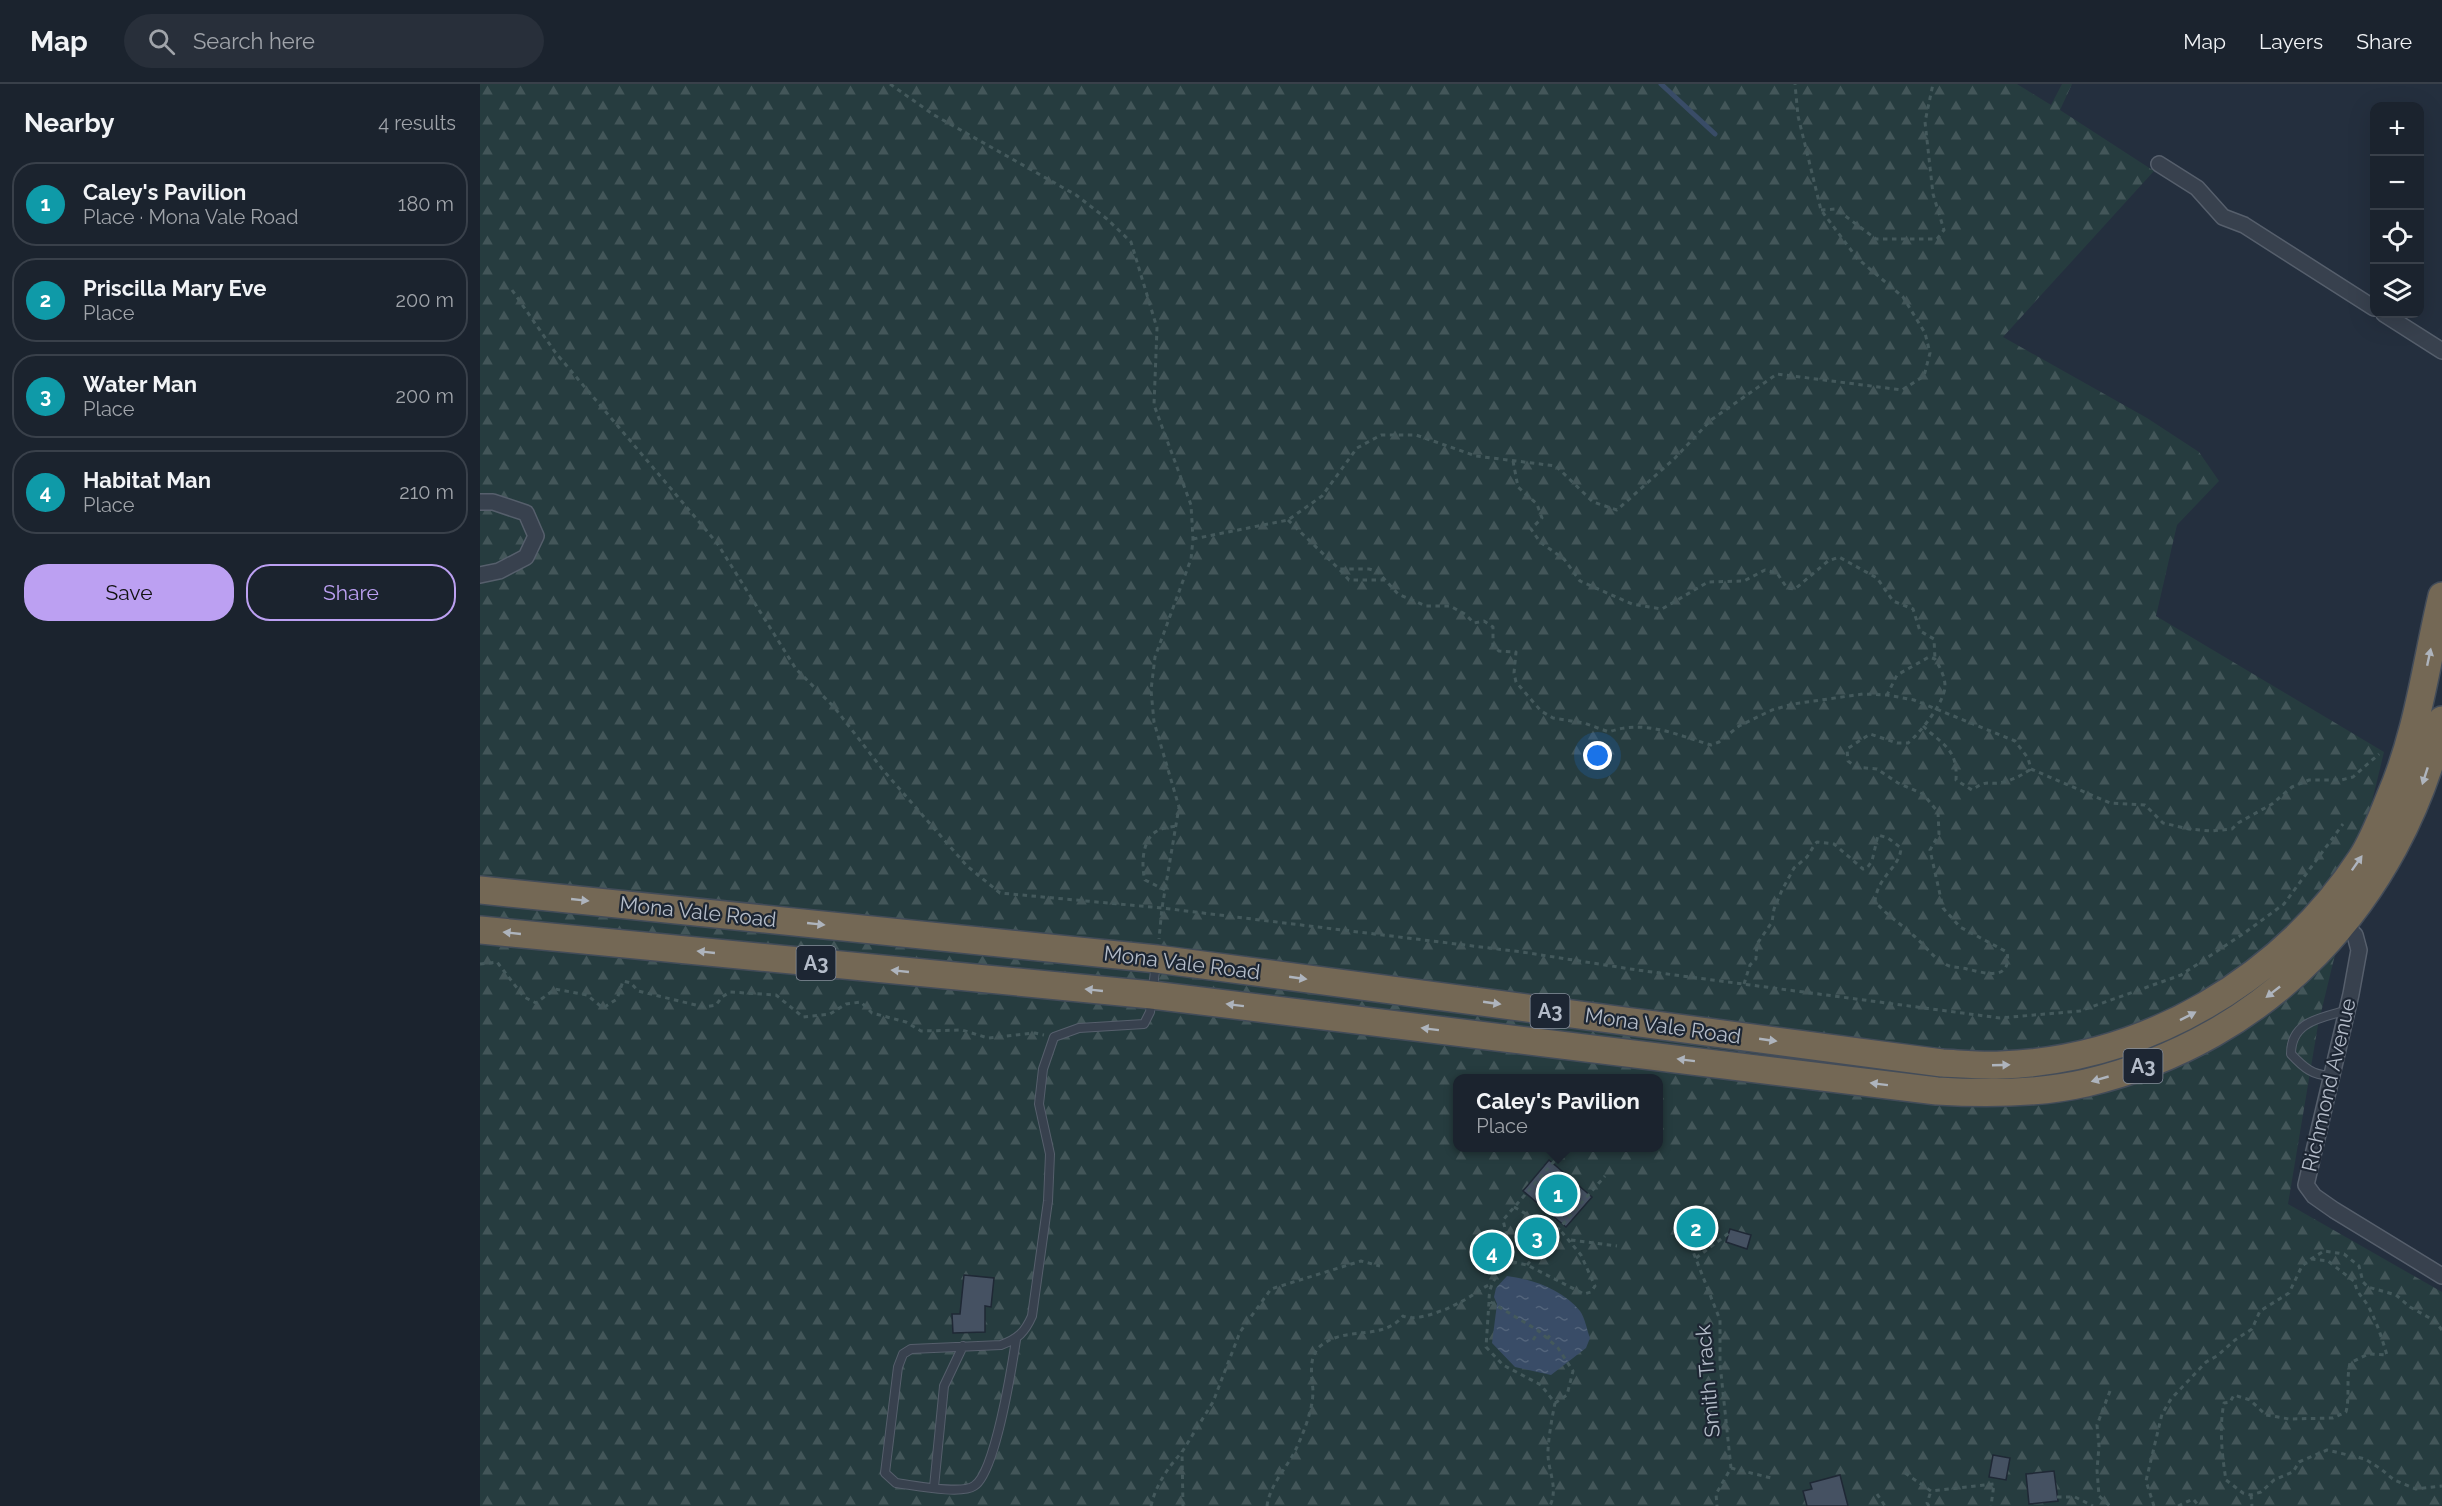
<!DOCTYPE html>
<html lang="en">
<head>
<meta charset="utf-8">
<style>
	:root { --surface:#1b232e; --page:#282f3a; --text:#f1f3f6; --muted:#a0a4aa; --line:#39404a; --accent:#bca0f2 }
	body { margin:0; font-family:Raleway,sans-serif; background:var(--page); color:var(--text) }
	.controls { position:absolute; right:18px; top:18px; display:grid; overflow:hidden; border-radius:12px; box-shadow:0 6px 24px #0002 }
	.controls button { width:54px; height:54px; display:grid; place-items:center; padding:0; border:0; border-bottom:2px solid var(--line); background:var(--surface); color:var(--text); font:30px sans-serif }
	.you { position:absolute; left:1118px; top:672px; width:21px; height:21px; margin:-15px; border:4px solid #fff; border-radius:50%; background:#1a73e8; box-shadow:0 0 0 9px #1a73e833 }
	.badge { display:grid; place-items:center; width:39px; height:39px; border-radius:50%; background:var(--accent); color:#fff; font-size:20px; font-weight:700 }
	.pin { position:absolute; translate:-50% -50%; border:3px solid #fff; box-shadow:0 2px 6px #0006 }
	.popup { position:absolute; left:973px; top:990px; width:210px; height:78px; box-sizing:border-box; display:grid; place-content:center; border-radius:12px; background:var(--surface); filter:drop-shadow(0 2px 4px #0005); font-size:20px; white-space:nowrap; color:var(--muted) }
	.popup b { font-size:22px; color:var(--text) }
	.popup::after { content:''; position:absolute; left:50%; top:100%; margin-left:-12px; border:12px solid transparent; border-top-color:var(--surface) }
	.list { margin:0; padding:0; list-style:none }
	h2 { display:flex; justify-content:space-between; align-items:center; height:78px; margin:0; padding:0 24px; font-size:26px }
	h2 small { font-size:20px; font-weight:400; color:var(--muted) }
	.list li { display:grid; grid-template-columns:39px 1fr auto; gap:18px; align-items:center; box-sizing:border-box; height:84px; margin:0 12px 12px; padding:0 12px; border:2px solid var(--line); border-radius:24px }
	.list b { display:block; font-size:22px; white-space:nowrap }
	.list p { margin:0; font-size:20px; white-space:nowrap; color:var(--muted) }
	.list em { font-size:20px; font-style:normal; color:var(--muted) }
	.actions { display:flex; gap:12px; padding:18px 24px }
	.actions a { flex:1; padding:14px 0; border:2px solid var(--accent); border-radius:24px; text-align:center; font-size:21px; color:var(--accent) }
	.actions .main { background:var(--accent); color:#111 }
	.icon { flex:none; width:33px; height:33px; fill:none; stroke:currentColor; stroke-width:2; stroke-linecap:round; stroke-linejoin:round }
	.map { position:relative; flex:none; width:1962px; height:1422px; overflow:hidden }
	header { display:flex; align-items:center; gap:36px; box-sizing:border-box; height:84px; padding:0 30px; background:var(--surface); border-bottom:2px solid var(--line) }
	header strong { font-size:28px }
	nav { display:flex; gap:33px; margin-inline-start:auto; font-size:21px }
	.search { width:420px; height:54px; background:var(--page); display:flex; align-items:center; gap:15px; box-sizing:border-box; padding:0 21px; border-radius:33px; color:var(--muted); font-size:22px }
	main { display:flex }
	aside { flex:1; background:var(--surface) }
	.map>svg:first-child { display:block }
	.forest { fill:url(#forest-firs); fill-rule:evenodd }
	.water { fill:url(#water-ripples) }
	.lines { fill:none; stroke-linecap:round; stroke-linejoin:round }
	.stream { stroke:#394c67; stroke-width:5 }
	.building { fill:#455162; stroke:#1f2835; stroke-width:1.5 }
	.lane-casing { stroke:#565f6c; stroke-width:10 }
	.street-casing { stroke:#565f6c; stroke-width:18 }
	.highway-casing { stroke:#434c59; stroke-width:30 }
	.path { stroke:#44595c; stroke-width:3; stroke-dasharray:4.5 4.5; stroke-linecap:butt }
	.lane { stroke:#38414e; stroke-width:8 }
	.street { stroke:#38414e; stroke-width:15 }
	.highway { stroke:#746855; stroke-width:27 }
	.oneway { fill:#aeb4bd }
	.labels { text-anchor:middle; stroke-width:4.5; stroke-linejoin:round; paint-order:stroke }
	.shield { fill:#1d2633; stroke:#878f9c; stroke-width:1.5 }
	.shield-label { font-size:20px; font-weight:bold; fill:#b4bcc9 }
	.street-label { font-size:21px; fill:#b4bcc9; stroke:#1d2633 }
</style>
</head>
<body>
<header>
<strong>Map</strong>
<div class="search"><svg class="icon" aria-label="search" viewBox="0 0 24 24"><circle cx="10" cy="10" r="6"/><path d="M15 15l6 6"/></svg>Search here</div>
<nav><a>Map</a><a>Layers</a><a>Share</a></nav>
</header>
<main>
<aside>
<h2>Nearby<small>4 results</small></h2>
<ul class="list">
<li><span class="badge" style="background:#0f9aa8">1</span><div><b>Caley's Pavilion</b><p>Place · Mona Vale Road</p></div><em>180 m</em></li>
<li><span class="badge" style="background:#0f9aa8">2</span><div><b>Priscilla Mary Eve</b><p>Place</p></div><em>200 m</em></li>
<li><span class="badge" style="background:#0f9aa8">3</span><div><b>Water Man</b><p>Place</p></div><em>200 m</em></li>
<li><span class="badge" style="background:#0f9aa8">4</span><div><b>Habitat Man</b><p>Place</p></div><em>210 m</em></li>
</ul>
<div class="actions"><a class="main">Save</a><a>Share</a></div>
</aside>
<div class="map">
<svg width="1962" height="1422" viewBox="0 0 1962 1422">
	<defs>
		<pattern id="forest-firs" width="22" height="20" patternUnits="userSpaceOnUse" patternTransform="scale(1.5)"><rect width="22" height="20" fill="#263c3f"/><path d="M5 1l3.5 6h-7zM16 11l3.5 6h-7z" fill="#435659"/></pattern>
		<pattern id="water-ripples" width="26" height="14" patternUnits="userSpaceOnUse" patternTransform="scale(1.5)"><rect width="26" height="14" fill="#394c67"/><path d="M2 4q2-2 4 0t4 0M15 11q2-2 4 0t4 0" fill="none" stroke="#53647b"/></pattern>
	</defs>
	<rect width="100%" height="100%" fill="#242f3e"/>
	<path class="forest" d="M 0,0 L 1537,0 L 1571,21 L 1582,0 L 1592,0 L 1580,26 L 1674,87 L 1523,253 L 1667,334 L 1719,368 L 1739,397 L 1697,441 L 1676,532 L 1904,668 L 1838,941 L 1808,1120 L 1962,1208 L 1962,1422 L 0,1422 ZM 978,994 L 1178,994 L 1178,1064 L 978,1064 Z"/>
	<path class="water" d="M 1027,1192 C 1052,1195 1083,1206 1100,1227 C 1105,1234 1107,1246 1110,1254 L 1106,1264 L 1071,1291 L 1035,1283 L 1012,1259 L 1017,1220 L 1014,1213 L 1016,1204 Z"/>
	<g class="lines">
		<path class="stream" d="M 1181,0 L 1235,50"/>
	</g>
	<path class="building" d="M 1069,1076 L 1112,1113 L 1086,1143 L 1043,1107 Z
		M 1250,1145 L 1271,1151 L 1267,1165 L 1246,1158 Z
		M 484,1191 L 514,1194 L 511,1223 L 505,1222 L 505,1248 L 473,1249 L 472,1230 L 480,1230 Z
		M 1513,1371 L 1530,1374 L 1526,1396 L 1509,1393 Z
		M 1574,1387 L 1578,1417 L 1549,1420 L 1546,1390 Z
		M 1360,1391 L 1368,1422 L 1327,1422 L 1323,1407 L 1332,1405 L 1330,1399 Z"/>
	<g class="lines">
		<defs>
			<path id="lane" d="M 1852,991 C 1834,993 1823,983 1811,970 C 1811,937 1841,934 1868,926
				M 536,1256 C 532,1282 515,1390 494,1402 C 481,1411 433,1401 416,1399 L 405,1389 L 418,1283 L 423,1270 L 431,1265 L 521,1261 C 538,1255 545,1248 552,1232 L 568,1117 L 570,1070 L 559,1020 L 563,985 L 574,953 L 599,944 L 664,940 L 670,928 L 676,879
				M 454,1403 L 464,1302 L 483,1262"/>
			<path id="street" d="M 1679,80 L 1717,104 L 1743,133 L 1764,141 L 1894,224
				M 1904,230 L 1962,267
				M 0,418 L 13,418 L 46,429 L 56,452 L 46,473 L 19,487 L 0,491
				M 1857,835 L 1875,851 L 1879,866 L 1871,910 L 1826,1101 L 1834,1112 L 1854,1126 L 1962,1192"/>
			<path id="highway" d="M 0,806 L 677,875 L 1462,979 C 1482,980 1502,982 1521,981 C 1666,976 1802,895 1881,775 C 1893,757 1902,733 1910,713 C 1938,649 1946,579 1962,512
				M 0,846 L 672,911 L 1457,1007 C 1506,1010 1558,1010 1606,999 C 1789,956 1919,817 1962,636"/>
		</defs>
		<use href="#lane" class="lane-casing"/>
		<use href="#street" class="street-casing"/>
		<use href="#highway" class="highway-casing"/>
		<path class="path" d="M 410,0 L 454,31 L 596,111 L 627,135 L 651,158 L 677,244 L 674,321 L 711,421 L 713,455 L 711,475 L 675,573 L 671,606 L 674,638 L 699,723 L 682,824 L 679,855
			M 1341,126 L 1356,125 L 1396,155 L 1457,155 L 1464,146 L 1453,110 L 1445,38 L 1453,0
			M 32,206 L 75,268 L 237,459 L 316,585 L 354,623 L 403,686 L 487,782 L 520,809 L 682,824 L 1042,868 L 1157,886 L 1520,934 L 1600,927 L 1701,891 L 1763,850 L 1804,820 L 1863,740
			M 1033,377 L 1038,403 L 1057,420 L 1062,434 L 1051,445 L 1060,458 L 1084,475 L 1100,497 L 1152,520 L 1182,525 L 1228,498 L 1264,497 L 1285,486 L 1297,489 L 1307,504 L 1315,505 L 1348,477 L 1359,473 L 1397,494 L 1413,517 L 1433,525 L 1440,547 L 1454,555 L 1455,575
			M 808,436 L 859,485 L 889,485 L 897,487 L 918,510 L 946,522 L 970,522 L 985,530 L 994,539 L 1004,537 L 1013,543 L 1013,562 L 1019,567 L 1036,568 L 1034,589 L 1036,598 L 1061,627 L 1073,634 L 1104,639 L 1129,648 C 1164,635 1197,651 1231,661 L 1239,658 L 1259,642 L 1292,626 L 1313,620 L 1383,610 L 1407,611 L 1434,616 L 1535,657 L 1548,674 L 1551,685 L 1630,719 L 1665,721 L 1683,739 L 1709,745 L 1731,747 L 1752,745 L 1758,739 L 1792,720 L 1812,703 L 1829,696 L 1861,696 L 1873,693 L 1899,670
			M 713,455 L 808,436 L 842,412 L 877,364 L 901,351 L 936,351 L 996,372 L 1076,382 L 1113,418 L 1137,426 L 1195,374 L 1231,336 L 1297,290 L 1422,306 L 1444,292 L 1450,269 L 1445,249 L 1423,213 L 1377,174 L 1341,126 L 1318,32 L 1315,0
			M 860,486 L 869,496 L 905,496
			M 1443,642 C 1463,661 1478,665 1476,696 L 1492,706 C 1509,694 1507,702 1524,698 C 1535,695 1542,691 1551,685
			M 685,806 L 665,796 C 661,781 662,755 677,747 C 682,744 690,743 696,742
			M 0,880 L 17,878 L 44,913 L 56,919 L 75,905 L 107,911 L 123,924 L 137,915 L 143,897 L 151,899 L 158,907 L 224,923 L 236,921 L 242,913 L 250,908 L 296,911 L 323,933 L 350,930 L 366,920 L 381,918 L 392,929 L 426,938 L 441,947 L 482,946 L 508,954 L 555,949 L 564,951
			M 1264,900 L 1270,881 L 1276,875 L 1277,860 L 1292,838 L 1294,825 L 1302,806 L 1314,784 L 1327,773 L 1335,760 L 1337,758 L 1354,760 L 1383,785 L 1387,784 L 1392,777 L 1398,751 L 1408,754 L 1421,764 C 1420,784 1398,791 1395,817 C 1406,831 1420,839 1433,851 C 1444,860 1452,873 1465,880 C 1471,884 1480,883 1487,885 C 1505,889 1532,898 1527,868 L 1480,843 L 1463,824 L 1450,766 L 1459,750 L 1458,728 L 1443,710 L 1418,699 L 1397,685 L 1376,683 L 1368,677 L 1367,665 L 1390,650 L 1417,659 L 1428,659 C 1440,649 1465,618 1465,602 C 1465,593 1460,583 1455,575 L 1449,573 L 1417,591 L 1407,611
			M 1034,1123 C 1051,1132 1061,1140 1069,1157
			M 1207,1134 L 1212,1165 L 1240,1236 L 1240,1280 L 1251,1384 L 1236,1410 L 1237,1422
			M 1091,1156 L 1137,1162
			M 1216,1174 L 1249,1149
			M 1831,1175 L 1848,1177 L 1875,1198 C 1876,1209 1883,1213 1888,1222 C 1897,1238 1902,1255 1907,1271 L 1888,1270 L 1870,1279 C 1866,1296 1870,1312 1866,1328 L 1853,1334 L 1809,1335 L 1786,1331 L 1770,1316 L 1754,1311 L 1750,1318 L 1744,1319 C 1739,1343 1742,1372 1746,1396 L 1763,1409 L 1771,1411 L 1781,1408 L 1794,1396 L 1813,1388 L 1819,1378 L 1847,1366 L 1885,1375 L 1901,1385 L 1914,1396 L 1936,1405 L 1962,1402
			M 1033,1178 L 1023,1136 L 1084,1066
			M 1047,1181 L 1125,1092
			M 1009,1218 L 1006,1263 L 1023,1281 L 1061,1301 L 1075,1319 C 1072,1334 1069,1350 1068,1366 C 1067,1387 1079,1402 1070,1422
			M 1067,1255 L 1072,1249
			M 1053,1256 L 1059,1247
			M 1630,1307 L 1617,1341 L 1619,1362 L 1617,1386 L 1619,1412 L 1630,1422
			M 1075,1319 L 1087,1311 L 1093,1287 L 1078,1264 L 1059,1247 L 1009,1217 C 1009,1198 1018,1188 1033,1178 L 1047,1181 L 1104,1210 L 1111,1208 L 1115,1202 L 1101,1171 L 1080,1146
			M 1251,1384 L 1291,1394
			M 1425,1389 L 1451,1407 L 1514,1400 L 1511,1422
			M 1397,1410 L 1405,1422
			M 1771,1411 L 1772,1422
			M 1577,1413 L 1595,1413 L 1613,1422
			M 671,1422 C 676,1400 688,1384 702,1368
			M 703,1422 L 702,1368 L 733,1318 L 760,1248 L 791,1205 L 881,1177 L 900,1182
			M 787,1422 C 790,1400 807,1384 816,1365 C 824,1348 833,1325 833,1307 C 832,1291 827,1271 843,1260 C 868,1242 902,1257 923,1232 C 937,1239 973,1223 986,1215 C 995,1210 1001,1204 1011,1200
			M 1449,1422 L 1447,1419 L 1451,1407
			M 1674,1422 L 1666,1397 L 1682,1330 L 1691,1315 L 1726,1278 L 1737,1272 L 1755,1256 L 1772,1245 L 1780,1227 L 1809,1209 L 1822,1182 L 1831,1175 L 1844,1167 L 1864,1170 L 1879,1182 L 1883,1198 L 1888,1203 L 1916,1211 L 1930,1223 L 1955,1237 L 1962,1246
			M 1698,1422 L 1713,1415 L 1719,1422"/>
		<use href="#lane" class="lane"/>
		<use href="#street" class="street"/>
		<use href="#highway" class="highway"/>
	</g>
	<defs><path id="oneway-solid" d="M-6-.8H1V-3.2L6.5 0L1 3.2V.8H-6Z" transform="scale(1.5)"/></defs>
	<g class="oneway">
		<use href="#oneway-solid" transform="translate(1949 573) rotate(-78)"/>
		<use href="#oneway-solid" transform="translate(1945 692) rotate(108)"/>
		<use href="#oneway-solid" transform="translate(1877 779) rotate(-55)"/>
		<use href="#oneway-solid" transform="translate(100 816) rotate(6)"/>
		<use href="#oneway-solid" transform="translate(336 840) rotate(6)"/>
		<use href="#oneway-solid" transform="translate(32 849) rotate(-174)"/>
		<use href="#oneway-solid" transform="translate(226 868) rotate(-174)"/>
		<use href="#oneway-solid" transform="translate(420 887) rotate(-174)"/>
		<use href="#oneway-solid" transform="translate(818 894) rotate(8)"/>
		<use href="#oneway-solid" transform="translate(614 906) rotate(-174)"/>
		<use href="#oneway-solid" transform="translate(1793 908) rotate(142)"/>
		<use href="#oneway-solid" transform="translate(1012 919) rotate(8)"/>
		<use href="#oneway-solid" transform="translate(755 921) rotate(-173)"/>
		<use href="#oneway-solid" transform="translate(1708 932) rotate(-27)"/>
		<use href="#oneway-solid" transform="translate(950 945) rotate(-173)"/>
		<use href="#oneway-solid" transform="translate(1288 956) rotate(8)"/>
		<use href="#oneway-solid" transform="translate(1206 976) rotate(-173)"/>
		<use href="#oneway-solid" transform="translate(1521 981) rotate(-2)"/>
		<use href="#oneway-solid" transform="translate(1620 995) rotate(164)"/>
		<use href="#oneway-solid" transform="translate(1399 1000) rotate(-173)"/>
	</g>
	<g class="labels">
		<g class="shield">
			<rect x="316.5" y="862" width="39" height="34" rx="4.5"/>
			<rect x="1050.5" y="910" width="39" height="34" rx="4.5"/>
			<rect x="1643.5" y="965" width="39" height="34" rx="4.5"/>
		</g>
		<g class="shield-label">
			<text x="336" y="886">A3</text>
			<text x="1070" y="934">A3</text>
			<text x="1663" y="989">A3</text>
		</g>
		<g class="street-label">
			<text transform="translate(218 828) rotate(6)" y="7">Mona Vale Road</text>
			<text transform="translate(702 879) rotate(7)" y="7">Mona Vale Road</text>
			<text transform="translate(1183 942) rotate(8)" y="7">Mona Vale Road</text>
			<text transform="translate(1849 1001) rotate(-77)" y="7">Richmond Avenue</text>
			<text transform="translate(1228 1297) rotate(-95)" y="7">Smith Track</text>
		</g>
	</g>
</svg>
<div class="controls">
<button>+</button>
<button>−</button>
<button><svg class="icon" aria-label="locate" viewBox="0 0 24 24"><circle cx="12" cy="12" r="6"/><path d="M12 2v4M12 18v4M2 12h4M18 12h4"/></svg></button>
<button><svg class="icon" aria-label="layers" viewBox="0 0 24 24"><path d="M12 4l9 5-9 5-9-5zM3 14l9 5 9-5"/></svg></button>
</div>
<div class="you"></div>
<div class="pin badge" style="left:1078px;top:1110px;background:#0f9aa8">1</div>
<div class="popup"><b>Caley's Pavilion</b>Place</div>
<div class="pin badge" style="left:1216px;top:1144px;background:#0f9aa8">2</div>
<div class="pin badge" style="left:1057px;top:1153px;background:#0f9aa8">3</div>
<div class="pin badge" style="left:1012px;top:1168px;background:#0f9aa8">4</div>
</div>
</main>
</body>
</html>
